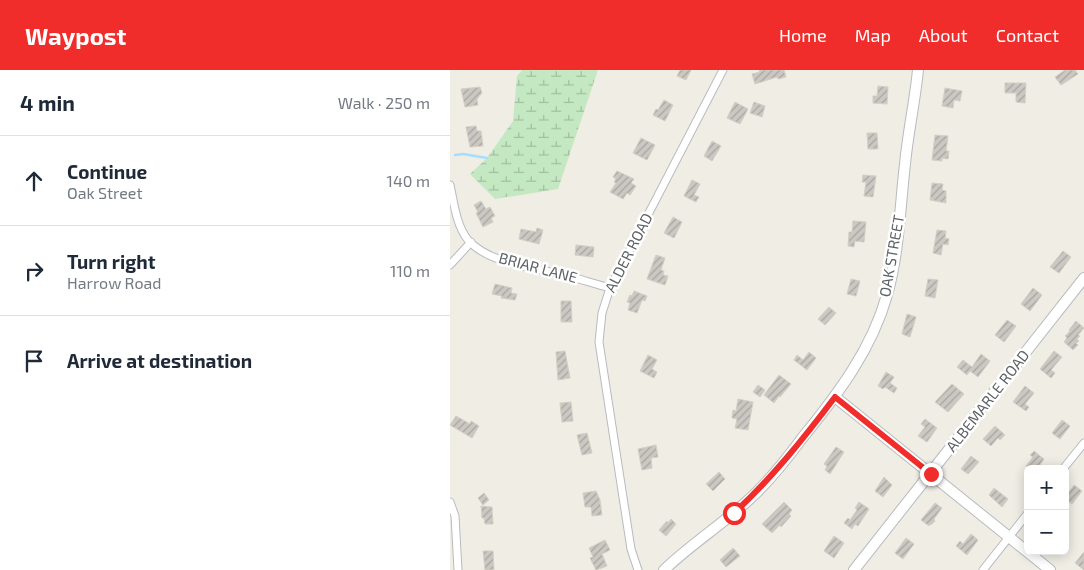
<!DOCTYPE html>
<html lang="en">
<head>
<meta charset="utf-8">
<style>
	:root { --surface:#fff; --page:#f2f2f3; --text:#1f2937; --muted:#747a83; --line:#e0e1e3; --accent:#f02d2b }
	body { margin:0; font-family:"Exo 2",sans-serif; background:var(--page); color:var(--text) }
	.controls { position:absolute; right:15px; bottom:15px; display:grid; overflow:hidden; border-radius:8px; box-shadow:0 2px 12px #0003 }
	.controls button { width:45px; height:45px; display:grid; place-items:center; padding:0; border:0; border-bottom:1px solid var(--line); background:var(--surface); color:var(--text); font:25px sans-serif }
	.stop { position:absolute; width:15px; height:15px; margin:-11px; border:4px solid #f02d2b; border-radius:50%; background:#fff }
	.stop.end { background:#f02d2b; border-color:#fff; box-shadow:0 1px 5px #0008 }
	.list { margin:0; padding:0; list-style:none }
	h2 { display:flex; justify-content:space-between; align-items:center; height:65px; margin:0; padding:0 20px; font-size:21px }
	h2 small { font-size:16px; font-weight:400; color:var(--muted) }
	.list li { display:grid; grid-template-columns:32px 1fr auto; gap:15px; align-items:center; box-sizing:border-box; height:90px; padding:0 20px; border-top:1px solid var(--line) }
	.list b { display:block; font-size:19px; white-space:nowrap }
	.list p { margin:0; font-size:16px; white-space:nowrap; color:var(--muted) }
	.list em { font-size:16px; font-style:normal; color:var(--muted) }
	.icon { flex:none; width:28px; height:28px; fill:none; stroke:currentColor; stroke-width:2; stroke-linecap:round; stroke-linejoin:round }
	.map { position:relative; flex:none; width:634px; height:500px; overflow:hidden }
	header { display:flex; align-items:center; gap:30px; box-sizing:border-box; height:70px; padding:0 25px; background:var(--accent); color:#fff }
	header strong { font-size:24px }
	nav { display:flex; gap:28px; margin-inline-start:auto; font-size:18px }
	main { display:flex }
	aside { flex:1; background:var(--surface) }
	.map>svg:first-child { display:block }
	.wetland { fill:url(#wetland-marsh) }
	.lines { fill:none; stroke-linecap:round; stroke-linejoin:round }
	.stream { stroke:#a6deff; stroke-width:2.5 }
	.building { fill:url(#building-hatch); stroke:#d5cec3 }
	.street-casing { stroke:#b8bbbf; stroke-width:9 }
	.secondary-casing { stroke:#b7bbbf; stroke-width:12 }
	.street { stroke:#fff; stroke-width:7 }
	.secondary { stroke:#fff; stroke-width:10 }
	.route { stroke:#f02d2b; stroke-width:6 }
	.labels { text-anchor:middle; stroke-width:5; stroke-linejoin:round; paint-order:stroke }
	.street-label { font-size:15px; fill:#5d6266; stroke:#fff }
</style>
</head>
<body>
<header>
<strong>Waypost</strong>
<nav><a>Home</a><a>Map</a><a>About</a><a>Contact</a></nav>
</header>
<main>
<aside>
<h2>4 min<small>Walk · 250 m</small></h2>
<ul class="list">
<li><svg class="icon" aria-label="ahead" viewBox="0 0 24 24"><path d="M12 20V5M6 11l6-6 6 6"/></svg><div><b>Continue</b><p>Oak Street</p></div><em>140 m</em></li>
<li><svg class="icon" aria-label="right" viewBox="0 0 24 24"><path d="M7 20v-9h11M14 6l5 5-5 5"/></svg><div><b>Turn right</b><p>Harrow Road</p></div><em>110 m</em></li>
<li><svg class="icon" aria-label="arrive" viewBox="0 0 24 24"><path d="M6 21V4h12l-3 4 3 4H6"/></svg><div><b>Arrive at destination</b></div></li>
</ul>
</aside>
<div class="map">
<svg width="634" height="500" viewBox="0 0 634 500">
	<defs>
		<pattern id="wetland-marsh" width="20" height="14" patternUnits="userSpaceOnUse" patternTransform="scale(1.25)"><rect width="20" height="14" fill="#c4e8c1"/><path d="M1 5h8M5 5V1M11 12h8M15 12V8" fill="none" stroke="#a2bfa1"/></pattern>
		<pattern id="building-hatch" width="6" height="6" patternUnits="userSpaceOnUse" patternTransform="scale(1.25)"><rect width="6" height="6" fill="#cbc7c2"/><path d="M-1 1l2-2M0 6l6-6M5 7l2-2" fill="none" stroke="#a8a5a1"/></pattern>
	</defs>
	<rect width="100%" height="100%" fill="#f0ede5"/>
	<path class="wetland" d="M 72,0 L 148,0 L 108,119 L 45,129 L 20,104 L 37,88 L 63,51 L 67,6 Z"/>
	<g class="lines">
		<path class="stream" d="M 5,85 L 13,84 L 37,88"/>
	</g>
	<path class="building" d="M 230,0 L 241,0 L 236,10 L 227,6 Z
		M 309,0 L 334,0 L 336,7 L 328,9 L 327,7 L 305,14 L 302,4 L 310,2 Z
		M 615,0 L 625,0 L 628,4 L 611,15 L 605,7 Z
		M 555,13 L 576,13 L 575,33 L 566,32 L 566,23 L 555,23 Z
		M 428,16 L 438,17 L 437,34 L 423,33 L 423,26 L 427,26 Z
		M 30,17 L 32,23 L 27,29 L 28,35 L 15,37 L 11,19 Z
		M 495,18 L 512,21 L 510,31 L 504,30 L 503,38 L 492,36 Z
		M 214,30 L 223,35 L 215,51 L 203,45 L 206,39 L 208,40 Z
		M 285,32 L 298,39 L 290,54 L 277,48 Z
		M 304,32 L 315,36 L 312,47 L 300,43 Z
		M 26,56 L 27,61 L 31,61 L 33,76 L 20,77 L 16,57 Z
		M 417,63 L 427,63 L 428,79 L 418,79 Z
		M 485,65 L 498,66 L 496,81 L 499,81 L 498,89 L 492,88 L 492,91 L 482,90 Z
		M 191,68 L 205,75 L 197,90 L 183,83 Z
		M 262,71 L 271,76 L 262,91 L 254,86 Z
		M 167,101 L 184,109 L 181,113 L 186,116 L 180,125 L 177,123 L 173,129 L 160,122 L 166,113 L 164,112 L 166,109 L 163,107 Z
		M 413,105 L 426,106 L 423,127 L 414,126 L 416,112 L 412,112 Z
		M 242,110 L 250,114 L 244,125 L 249,127 L 246,132 L 234,126 Z
		M 482,113 L 493,114 L 492,120 L 496,121 L 496,133 L 480,130 Z
		M 31,131 L 36,139 L 40,137 L 45,146 L 41,148 L 43,152 L 33,157 L 26,143 L 28,142 L 24,135 Z
		M 223,147 L 232,152 L 224,168 L 214,163 Z
		M 403,151 L 416,152 L 414,172 L 405,171 L 404,177 L 398,176 L 399,162 L 402,162 Z
		M 87,158 L 93,160 L 89,174 L 69,169 L 71,159 L 86,162 Z
		M 487,160 L 496,161 L 495,168 L 499,169 L 498,175 L 493,174 L 491,185 L 483,183 Z
		M 126,175 L 144,177 L 143,187 L 125,185 Z
		M 613,181 L 621,187 L 609,203 L 600,197 Z
		M 206,185 L 215,188 L 211,200 L 214,201 L 213,205 L 218,206 L 215,215 L 197,209 Z
		M 401,209 L 410,211 L 406,226 L 397,224 Z
		M 478,209 L 488,210 L 485,228 L 475,226 Z
		M 45,214 L 62,218 L 61,223 L 67,224 L 65,230 L 51,228 L 52,226 L 42,224 Z
		M 583,218 L 592,225 L 580,241 L 571,234 Z
		M 184,221 L 197,226 L 195,231 L 192,230 L 187,243 L 178,240 L 180,233 L 177,232 L 180,225 L 182,226 Z
		M 111,231 L 121,231 L 122,252 L 111,252 Z
		M 379,237 L 386,243 L 375,255 L 368,249 Z
		M 457,244 L 466,247 L 460,267 L 452,264 Z
		M 557,250 L 566,256 L 554,272 L 545,265 Z
		M 626,251 L 634,258 L 628,265 L 630,266 L 627,269 L 629,271 L 626,273 L 628,275 L 623,280 L 614,272 L 617,268 L 615,266 L 620,261 L 619,260 Z
		M 115,281 L 120,308 L 108,310 L 106,282 Z
		M 604,281 L 612,287 L 601,300 L 605,303 L 601,308 L 590,299 Z
		M 359,282 L 366,288 L 357,300 L 344,290 L 347,285 L 353,290 Z
		M 531,284 L 540,291 L 528,307 L 520,301 L 517,305 L 507,297 L 513,290 L 522,297 Z
		M 198,285 L 207,290 L 202,299 L 207,302 L 204,308 L 190,301 Z
		M 436,302 L 444,307 L 440,313 L 447,318 L 444,323 L 435,317 L 433,319 L 428,316 Z
		M 329,305 L 341,314 L 330,327 L 329,326 L 324,333 L 314,325 Z
		M 502,314 L 514,324 L 498,342 L 485,332 Z
		M 308,315 L 315,320 L 310,327 L 303,322 Z
		M 575,316 L 584,323 L 575,334 L 579,337 L 576,341 L 563,332 Z
		M 288,329 L 303,332 L 298,360 L 285,358 L 287,349 L 282,348 L 283,340 L 286,341 Z
		M 121,332 L 123,351 L 112,352 L 110,333 Z
		M 6,346 L 20,354 L 21,351 L 29,356 L 22,368 L 0,355 Z
		M 475,349 L 487,358 L 477,372 L 468,366 L 475,357 L 471,354 Z
		M 612,350 L 620,356 L 610,369 L 602,363 Z
		M 545,356 L 555,365 L 550,370 L 548,368 L 541,376 L 533,369 Z
		M 137,363 L 142,383 L 132,385 L 127,365 Z
		M 206,375 L 208,387 L 201,388 L 202,398 L 192,400 L 188,379 Z
		M 386,377 L 394,382 L 380,404 L 375,400 L 377,396 L 374,394 Z
		M 584,381 L 594,389 L 587,399 L 580,399 L 576,396 L 583,387 L 580,385 Z
		M 521,386 L 529,392 L 518,404 L 511,399 Z
		M 269,402 L 275,409 L 263,421 L 256,414 Z
		M 434,407 L 442,415 L 433,427 L 425,421 Z
		M 624,415 L 632,421 L 622,434 L 615,429 L 615,427 Z
		M 544,418 L 558,429 L 552,437 L 539,425 Z
		M 146,421 L 150,430 L 152,445 L 142,446 L 141,437 L 135,437 L 133,423 Z
		M 34,423 L 39,430 L 33,435 L 28,428 Z
		M 334,432 L 342,440 L 339,444 L 341,446 L 331,457 L 330,455 L 322,463 L 312,454 Z
		M 409,432 L 419,439 L 408,456 L 405,454 L 402,459 L 394,453 L 398,448 L 400,450 L 407,440 L 405,438 Z
		M 485,433 L 492,438 L 484,449 L 485,451 L 481,455 L 480,454 L 479,456 L 471,450 Z
		M 31,436 L 42,437 L 43,454 L 35,454 L 34,448 L 32,448 Z
		M 221,449 L 226,454 L 216,466 L 209,460 L 217,451 L 218,453 Z
		M 521,464 L 528,470 L 517,485 L 506,476 L 510,471 L 513,474 Z
		M 384,466 L 394,473 L 384,488 L 374,481 Z
		M 456,468 L 464,474 L 453,489 L 445,483 Z
		M 155,470 L 160,480 L 152,484 L 157,496 L 146,500 L 140,488 L 143,487 L 139,478 Z
		M 283,478 L 290,486 L 276,497 L 270,490 Z
		M 33,481 L 43,481 L 44,500 L 35,500 Z
		M 634,482 L 634,500 L 625,493 Z"/>
	<g class="lines">
		<defs>
			<path id="street" d="M 0,115 C 4,133 6,155 18,170 C 39,194 86,198 115,205 C 130,209 145,214 160,218
				M 0,195 L 21,172
				M 613,399 L 634,373
				M 0,432 L 5,446 L 8,500
				M 188,500 L 181,479 L 149,272 L 152,243 L 160,218 L 273,0
				M 533,500 L 578,443"/>
			<path id="secondary" d="M 385,327 L 600,500
				M 214,500 C 243,472 278,451 307,422 C 324,405 339,386 353,367 C 388,324 422,279 437,225 C 449,183 450,137 455,94 C 458,62 465,31 468,0
				M 404,500 L 634,208"/>
		</defs>
		<use href="#street" class="street-casing"/>
		<use href="#secondary" class="secondary-casing"/>
		<use href="#street" class="street"/>
		<use href="#secondary" class="secondary"/>
	</g>
	<g class="lines">
		<path class="route" d="M 284,443 C 322,408 354,368 385,327 L 481,404"/>
	</g>
	<g class="labels">
		<g class="street-label">
			<text transform="translate(179 183) rotate(-63)" y="5">ALDER ROAD</text>
			<text transform="translate(442 186) rotate(-80)" y="5">OAK STREET</text>
			<text transform="translate(88 198) rotate(15)" y="5">BRIAR LANE</text>
			<text transform="translate(538 331) rotate(-52)" y="5">ALBEMARLE ROAD</text>
		</g>
	</g>
</svg>
<div class="controls">
<button>+</button>
<button>−</button>
</div>
<div class="stop" style="left:284px;top:443px"></div>
<div class="stop end" style="left:481px;top:404px"></div>
</div>
</main>
</body>
</html>
